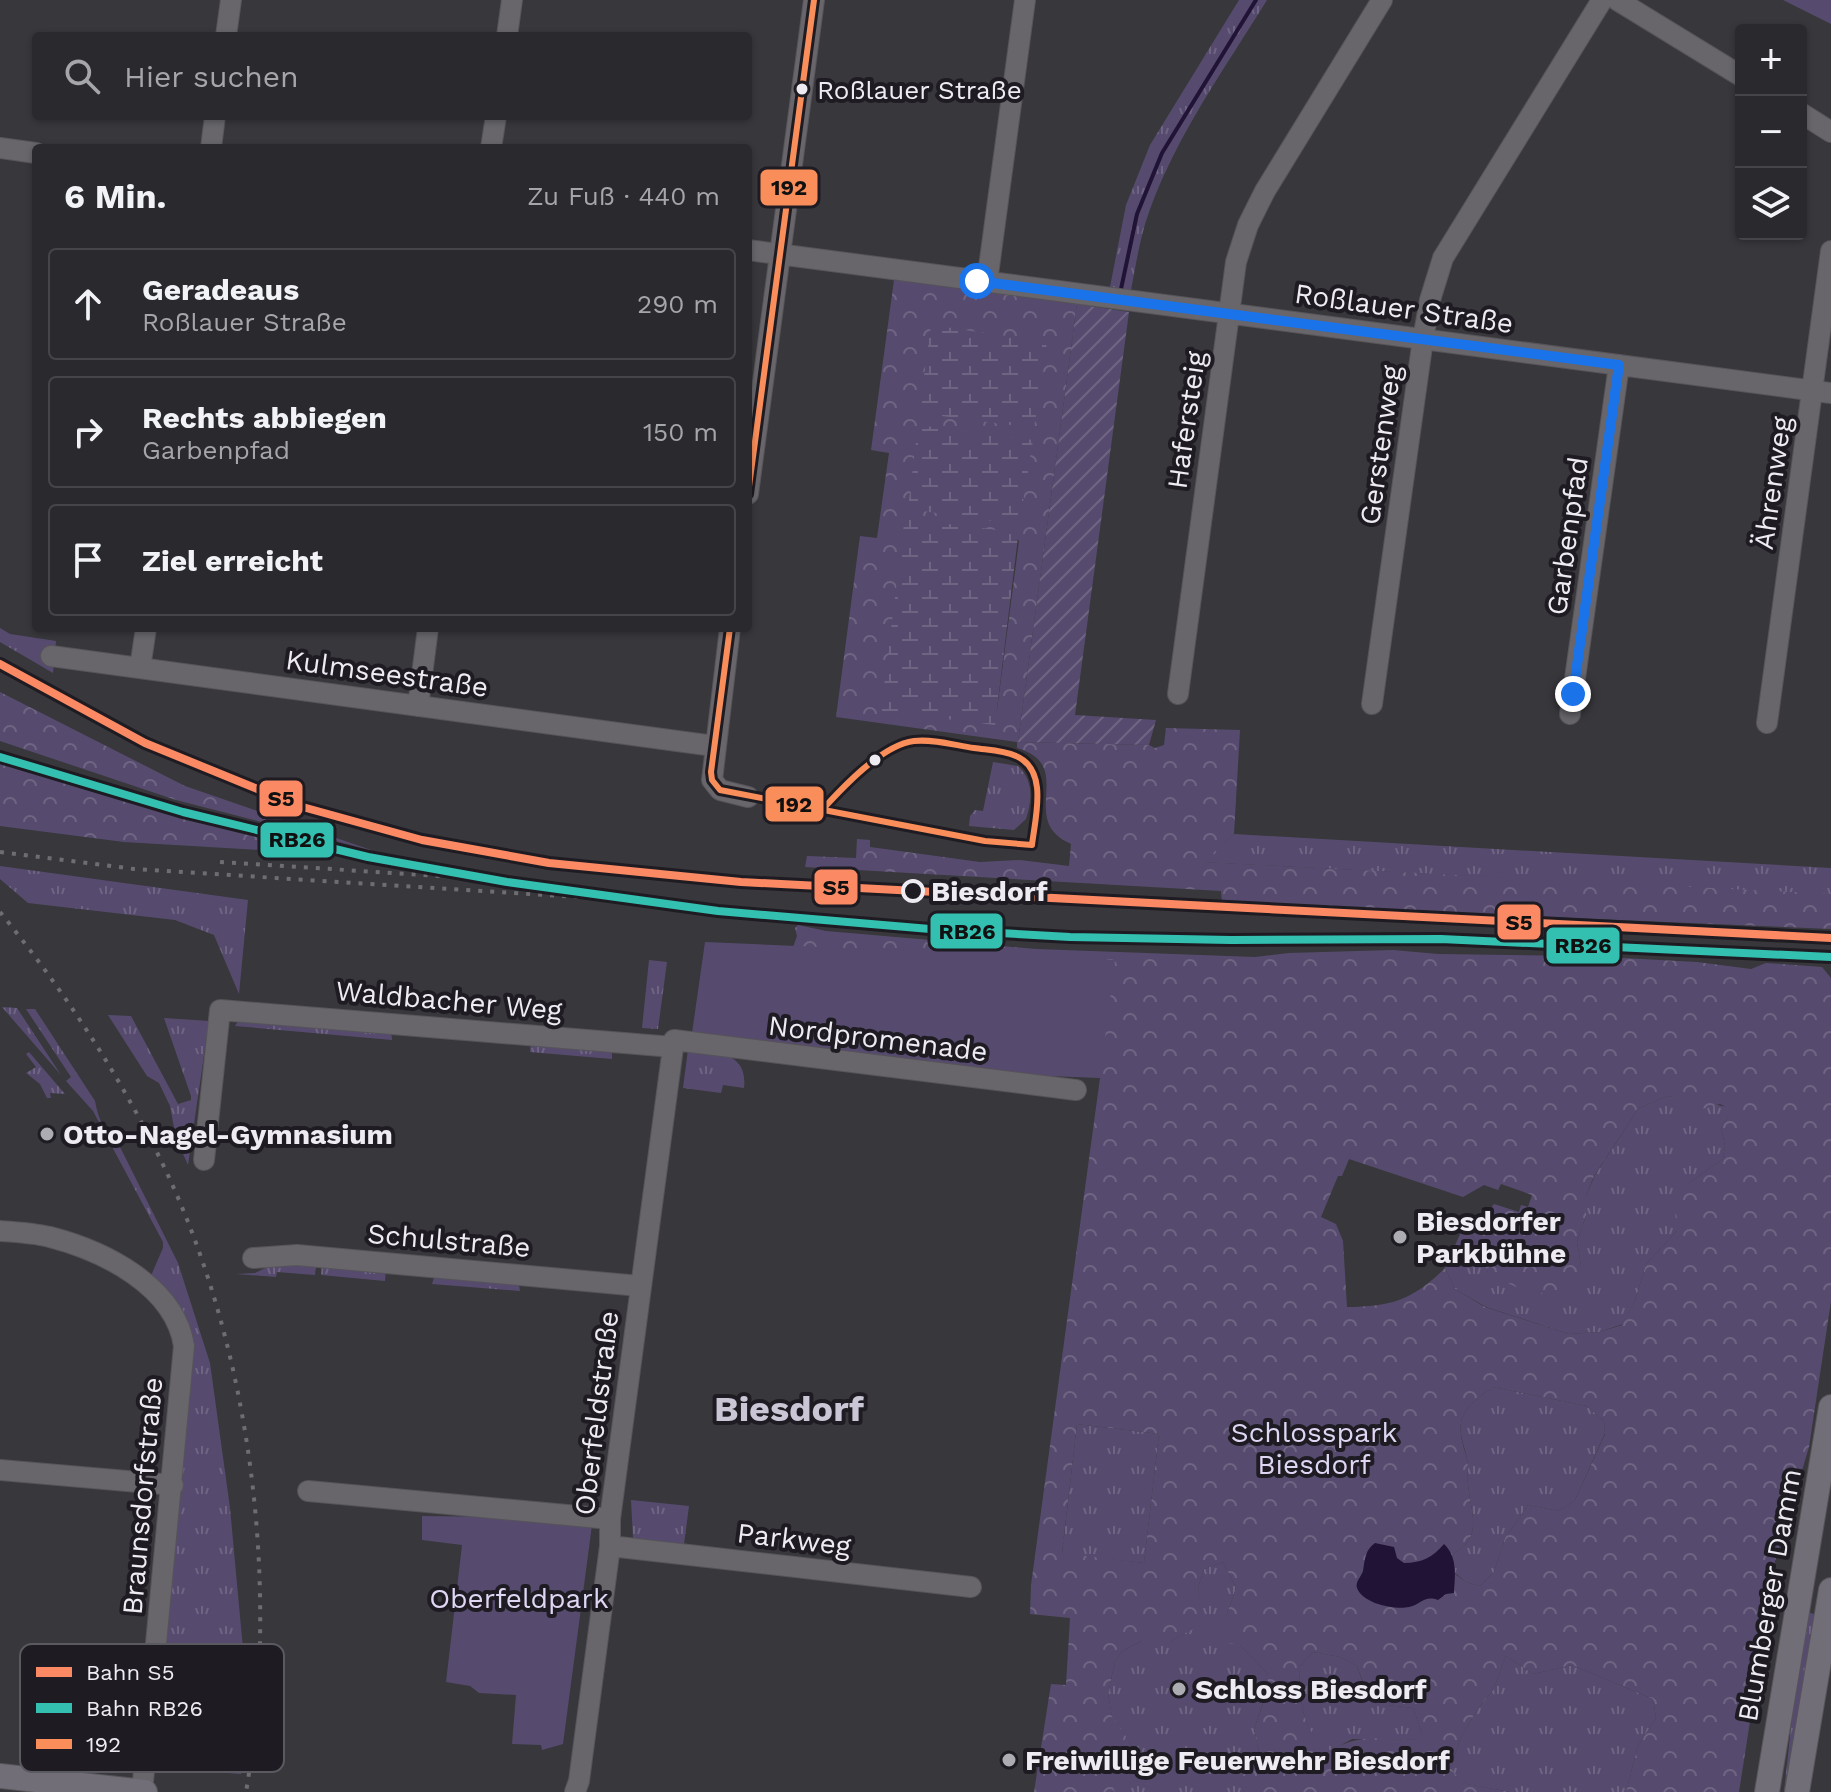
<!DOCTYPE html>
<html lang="de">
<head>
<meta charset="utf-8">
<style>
	:root { --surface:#2a292d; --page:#323135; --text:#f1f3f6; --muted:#a5a6aa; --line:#464549 }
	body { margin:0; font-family:"Work Sans",sans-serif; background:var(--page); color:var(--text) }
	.controls { position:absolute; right:24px; top:24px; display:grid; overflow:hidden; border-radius:8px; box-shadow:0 2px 6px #0004 }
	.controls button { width:72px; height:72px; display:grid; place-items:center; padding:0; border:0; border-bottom:2px solid var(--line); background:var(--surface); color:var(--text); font:40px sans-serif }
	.stop { position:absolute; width:24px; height:24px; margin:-18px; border:6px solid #1a73e8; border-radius:50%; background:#fff }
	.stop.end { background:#1a73e8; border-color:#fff; box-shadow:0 2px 8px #0008 }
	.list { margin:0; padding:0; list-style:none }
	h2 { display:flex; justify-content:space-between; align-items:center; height:104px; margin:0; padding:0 32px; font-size:34px }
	h2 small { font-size:26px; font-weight:400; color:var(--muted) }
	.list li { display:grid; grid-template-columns:52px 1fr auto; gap:24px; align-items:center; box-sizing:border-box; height:112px; margin:0 16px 16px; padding:0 16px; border:2px solid var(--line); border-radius:8px }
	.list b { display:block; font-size:30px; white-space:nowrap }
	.list p { margin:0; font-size:26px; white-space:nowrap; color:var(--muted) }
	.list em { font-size:26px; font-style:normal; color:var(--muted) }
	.icon { flex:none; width:44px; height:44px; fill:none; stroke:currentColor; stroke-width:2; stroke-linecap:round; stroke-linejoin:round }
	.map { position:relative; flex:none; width:1831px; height:1792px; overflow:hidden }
	.search { position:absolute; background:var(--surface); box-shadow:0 2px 6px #0004; left:32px; top:32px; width:720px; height:88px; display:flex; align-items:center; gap:20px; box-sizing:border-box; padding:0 28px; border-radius:8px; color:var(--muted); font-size:30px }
	.panel { position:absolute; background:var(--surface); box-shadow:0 2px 6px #0004; left:32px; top:144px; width:720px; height:488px; border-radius:8px }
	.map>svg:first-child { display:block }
	.grass { fill:url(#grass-tufts) }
	.forest { fill:url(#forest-crowns); fill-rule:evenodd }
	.wetland { fill:url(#wetland-marsh) }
	.park { fill:#564b6e }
	.garden { fill:url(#garden-furrows) }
	.water { fill:#211336 }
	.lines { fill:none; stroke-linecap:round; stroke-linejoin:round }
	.stream { stroke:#211336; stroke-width:4 }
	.minor-casing { stroke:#565459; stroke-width:22 }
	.major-casing { stroke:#565459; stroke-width:26 }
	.minor { stroke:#68666b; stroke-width:20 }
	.major { stroke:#716e78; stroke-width:24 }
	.rail { stroke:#6e6d72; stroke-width:4; stroke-dasharray:4 8; stroke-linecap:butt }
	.bus-1-casing { stroke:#1e1c22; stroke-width:12 }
	.bus-1 { stroke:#fa8e5a; stroke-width:6 }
	.rail-1-casing { stroke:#1e1c22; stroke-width:14 }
	.rail-2-casing { stroke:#1e1c22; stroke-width:14 }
	.rail-1 { stroke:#fb8a64; stroke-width:8 }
	.rail-2 { stroke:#33c0b1; stroke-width:8 }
	.route { stroke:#1a73e8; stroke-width:10 }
	.bus-dot { fill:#eeebf3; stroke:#1e1c22; stroke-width:3 }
	.stop-dot { fill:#1e1c22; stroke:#eeebf3; stroke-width:4 }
	.poi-dot { fill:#aeacb3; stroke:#1e1c22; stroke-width:3 }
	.labels { text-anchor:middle; stroke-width:8; stroke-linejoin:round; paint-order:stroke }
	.bus-label { font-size:26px; fill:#eeebf3; stroke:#1e1c22; text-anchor:start }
	.street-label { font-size:28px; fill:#eeebf3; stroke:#1e1c22 }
	.stop-label { font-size:28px; font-weight:bold; fill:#eeebf3; stroke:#1e1c22; text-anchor:start }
	.poi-label { font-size:28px; font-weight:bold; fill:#eeebf3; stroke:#1e1c22; text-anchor:start }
	.park-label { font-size:28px; fill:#dfd6f4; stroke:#1e1c22 }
	.district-label { font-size:36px; font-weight:bold; fill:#cac6d5; stroke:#1e1c22 }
	.key { fill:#1e1c22; stroke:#5c5a61; stroke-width:2 }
	.key-label { font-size:22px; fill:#eeebf3 }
	.line-badge { stroke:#1e1c22; stroke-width:3 }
	.pale-badge-label { font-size:22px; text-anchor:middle; font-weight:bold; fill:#111 }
</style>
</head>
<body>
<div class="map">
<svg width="1831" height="1792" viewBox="0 0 1831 1792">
	<defs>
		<pattern id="grass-tufts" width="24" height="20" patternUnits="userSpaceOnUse" patternTransform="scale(2)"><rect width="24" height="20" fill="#564b6e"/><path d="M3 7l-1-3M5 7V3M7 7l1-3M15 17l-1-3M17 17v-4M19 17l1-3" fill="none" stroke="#6f6583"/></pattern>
		<pattern id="forest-crowns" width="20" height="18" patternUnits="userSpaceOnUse" patternTransform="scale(2)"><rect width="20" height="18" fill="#564b6e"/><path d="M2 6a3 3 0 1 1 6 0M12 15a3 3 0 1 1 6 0" fill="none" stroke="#6f6583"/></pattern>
		<pattern id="wetland-marsh" width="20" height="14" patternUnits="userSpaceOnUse" patternTransform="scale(2)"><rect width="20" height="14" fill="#564b6e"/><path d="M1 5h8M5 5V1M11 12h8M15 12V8" fill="none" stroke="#6f6583"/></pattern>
		<pattern id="garden-furrows" width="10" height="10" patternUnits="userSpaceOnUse" patternTransform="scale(2)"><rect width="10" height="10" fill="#564b6e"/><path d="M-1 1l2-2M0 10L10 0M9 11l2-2" fill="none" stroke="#6f6583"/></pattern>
	</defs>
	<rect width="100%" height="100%" fill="#38373c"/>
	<path class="grass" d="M 1239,0 L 1267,0 C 1225,68 1176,136 1149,212 C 1140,237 1136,264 1131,290 L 1110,287 L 1126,205 L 1150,145 Z
		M 0,628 L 10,634 L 56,641 L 53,673 L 0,642 Z
		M 993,762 L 1018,766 C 1034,781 1032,800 1026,819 L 1014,830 L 969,826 L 970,816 L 975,810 L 983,811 Z
		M 1234,834 L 1831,868 L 1831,895 L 1202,862 Z
		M 0,866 L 248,900 L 239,994 L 214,935 L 175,920 L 28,903 L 0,879 Z
		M 649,960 L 667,962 L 658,1029 L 642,1028 Z
		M 2,1007 L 17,1008 L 61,1075 Z
		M 26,1009 L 35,1009 L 95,1101 C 98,1118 105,1135 119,1145 L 178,1263 L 210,1363 L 230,1508 L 243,1649 L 234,1689 L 227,1756 L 235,1764 L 243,1766 L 241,1774 L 162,1768 L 161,1764 L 153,1763 L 192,1359 L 150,1278 L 163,1248 L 163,1242 L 93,1111 L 66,1081 L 71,1077 Z
		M 108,1015 L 131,1016 L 178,1104 L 191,1100 L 191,1096 L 164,1018 L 209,1021 L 188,1165 L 176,1138 L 170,1106 L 159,1083 L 147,1076 Z
		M 239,1020 L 391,1030 L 392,1040 L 235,1026 Z
		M 531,1042 L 612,1048 L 612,1059 L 530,1052 Z
		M 688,1050 C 716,1053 748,1051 744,1088 L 723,1085 L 721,1093 L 683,1088 Z
		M 29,1052 L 65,1094 L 50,1093 L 51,1098 L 47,1098 L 40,1084 L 26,1073 L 36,1067 L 26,1054 Z
		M 1668,1096 L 1728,1107 L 1728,1117 L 1721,1128 L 1725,1145 L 1723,1159 L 1689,1183 L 1677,1231 L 1646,1264 L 1635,1301 L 1623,1324 L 1599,1332 L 1569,1334 L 1486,1307 L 1455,1289 L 1445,1268 L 1461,1232 L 1470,1229 L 1488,1273 L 1581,1265 L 1577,1242 L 1586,1216 L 1586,1196 L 1595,1175 L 1639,1108 Z
		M 280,1261 L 316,1263 L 315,1275 L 277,1272 L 276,1277 L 236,1274 L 255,1273 Z
		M 322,1263 L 386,1269 L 385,1281 L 321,1275 Z
		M 435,1275 L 519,1285 L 520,1291 L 432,1284 Z
		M 1493,1387 L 1587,1406 L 1604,1421 L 1605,1433 L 1575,1500 L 1559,1511 L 1528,1505 L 1505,1538 L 1494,1572 L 1480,1586 L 1466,1582 L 1455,1573 L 1452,1554 C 1485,1538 1470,1511 1468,1484 C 1467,1476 1469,1468 1467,1459 C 1465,1447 1459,1436 1461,1423 C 1463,1407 1481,1396 1493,1387 Z
		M 1077,1424 L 1159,1434 L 1144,1563 L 1062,1554 Z
		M 631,1500 L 689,1506 L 684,1544 L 633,1538 Z
		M 1223,1562 L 1236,1588 L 1226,1617 L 1240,1645 L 1268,1674 L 1268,1689 L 1254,1729 L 1259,1751 L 1240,1780 L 1244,1792 L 1115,1792 L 1112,1787 L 1137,1752 L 1112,1718 L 1108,1693 L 1115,1662 L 1122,1651 L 1142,1641 L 1171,1641 L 1203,1623 L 1198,1588 L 1204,1569 Z
		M 1808,1612 L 1817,1615 L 1788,1792 L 1784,1792 L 1794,1699 Z
		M 1313,1652 L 1340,1657 L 1357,1666 L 1364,1686 L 1387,1705 L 1413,1708 L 1422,1733 L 1419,1740 L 1352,1739 L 1330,1751 C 1301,1734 1300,1698 1299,1667 Z
		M 1506,1656 L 1533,1674 L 1572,1665 L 1653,1699 L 1656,1718 L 1638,1746 L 1626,1792 L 1510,1792 L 1461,1783 L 1451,1768 L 1460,1739 L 1477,1710 L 1493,1690 Z"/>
	<path class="forest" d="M 894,280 L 1077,304 L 1018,742 L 1149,745 L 1155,748 L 1164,745 L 1166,728 L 1240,730 L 1234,834 L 1203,862 L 1831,894 L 1831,929 L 1222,903 L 1221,891 L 805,867 L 807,856 L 856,858 L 857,839 L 870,840 L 870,847 L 980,862 L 1020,860 L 1069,866 L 1071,844 C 1016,820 1078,766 1017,748 L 1017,742 L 836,717 L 860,536 L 877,538 L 889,453 L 871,450 ZM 1013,532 L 1019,541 L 995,725 Z
		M 0,692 L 185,786 L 374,851 L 176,800 L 0,741 Z
		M 0,763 L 172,815 L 346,855 L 124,842 L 0,826 Z
		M 798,925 L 826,931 L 1036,949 L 1255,957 L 1289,953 L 1393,950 L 1438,954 L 1585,956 L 1697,962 L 1751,969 L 1766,963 L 1822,967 L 1831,978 L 1831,1301 L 1809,1447 L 1775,1561 L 1739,1792 L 1626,1792 L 1638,1746 L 1656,1718 L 1653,1699 L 1572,1665 L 1533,1674 L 1506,1656 L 1493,1690 L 1477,1710 L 1460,1739 L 1451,1768 L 1462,1783 L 1510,1792 L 1244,1792 L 1239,1780 L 1259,1751 L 1254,1729 L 1268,1690 L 1268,1674 L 1240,1645 L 1222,1642 L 1226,1617 L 1236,1588 L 1223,1562 L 1204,1569 L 1198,1588 L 1204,1623 L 1171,1641 L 1142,1641 L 1122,1651 L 1115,1662 L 1108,1693 L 1112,1717 L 1137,1752 L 1113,1787 L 1115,1792 L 1034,1792 L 1051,1684 L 1066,1685 L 1070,1618 L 1030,1614 L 1031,1585 L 1100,1078 L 997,1074 L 792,950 L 797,936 L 795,928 ZM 1668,1096 L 1691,1101 L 1702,1109 L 1720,1104 L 1728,1108 L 1728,1117 L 1721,1128 L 1725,1145 L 1723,1159 L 1689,1183 L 1674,1201 L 1677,1231 L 1646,1264 L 1635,1301 L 1622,1325 L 1599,1332 L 1569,1334 L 1485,1307 L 1455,1289 L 1445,1268 C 1414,1299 1392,1307 1347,1307 L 1343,1241 L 1336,1224 L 1321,1217 L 1338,1176 L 1342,1176 L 1349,1159 L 1463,1197 L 1484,1185 L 1498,1190 L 1501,1184 L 1532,1195 L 1528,1207 L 1521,1205 L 1519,1212 L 1494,1204 L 1484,1217 L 1470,1229 L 1488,1273 L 1522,1290 L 1557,1296 L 1576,1285 L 1581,1265 L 1577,1242 L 1586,1216 L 1586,1196 L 1594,1176 L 1639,1108 ZM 1493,1387 L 1587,1406 L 1604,1421 L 1605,1434 L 1575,1500 L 1559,1511 L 1528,1505 L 1505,1538 L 1494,1572 L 1480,1586 L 1466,1582 L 1455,1574 L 1452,1554 C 1485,1538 1470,1511 1468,1484 C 1467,1475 1469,1468 1467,1459 C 1464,1447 1459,1435 1461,1423 C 1463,1407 1481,1396 1493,1387 ZM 1077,1424 L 1159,1434 L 1144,1563 L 1062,1553 ZM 1313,1652 L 1340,1657 L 1357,1666 L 1368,1695 L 1387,1705 L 1413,1708 L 1422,1733 L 1418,1740 C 1380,1740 1366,1732 1330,1750 C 1301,1734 1300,1698 1299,1667 Z"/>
	<path class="wetland" d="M 931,325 L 1047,342 L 1034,428 L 919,413 Z
		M 918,425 L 1033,440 L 1020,521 L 1015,524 L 908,509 Z
		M 908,519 L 1013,532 L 1018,537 L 995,725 L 881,711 L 904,524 Z"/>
	<path class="park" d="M 1783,0 L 1831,0 L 1831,24 Z
		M 705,942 L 1115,960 L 1100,1077 L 996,1074 L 692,1033 Z
		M 422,1516 L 510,1517 L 592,1525 L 563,1744 L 542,1750 L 541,1745 L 512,1744 L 516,1695 L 479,1693 L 470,1686 L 446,1682 L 462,1545 L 422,1540 Z"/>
	<path class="garden" d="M 1077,304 L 1129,312 L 1075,715 L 1156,720 L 1149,745 L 1018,742 Z"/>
	<path class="water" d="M 1375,1543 L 1394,1547 L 1397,1558 L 1404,1563 C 1422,1563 1433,1557 1444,1544 C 1458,1557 1455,1577 1454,1593 L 1446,1594 L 1438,1600 C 1424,1595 1422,1604 1409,1607 C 1395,1610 1363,1604 1357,1588 C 1355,1582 1361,1577 1363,1571 C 1365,1559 1365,1550 1375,1543 Z"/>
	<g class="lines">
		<path class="stream" d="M 1121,289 L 1137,214 L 1162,153 L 1256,0"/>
		<defs>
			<path id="minor" d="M 1617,0 L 1741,76
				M 226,36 L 231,0
				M 507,36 L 512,0
				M 1801,113 L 1831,132
				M 0,148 L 36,153
				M 211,148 L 215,116
				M 491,148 L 496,116
				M 748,250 L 1831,393
				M 987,282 L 1025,0
				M 748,494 L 814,0
				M 730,628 L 712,780 L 720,790 L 748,797
				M 51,656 L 714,746
				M 140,668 L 146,628
				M 1178,694 L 1236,262 L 1248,225 L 1265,191 L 1382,0
				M 1372,704 L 1423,339 L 1430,300 L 1443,258 L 1602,0
				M 418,706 L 428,628
				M 1570,714 L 1619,365
				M 1767,723 L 1831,251
				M 204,1160 L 220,1010 L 673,1047
				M 0,1231 C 16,1232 34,1233 50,1237 C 104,1251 175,1286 184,1346 L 142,1792
				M 253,1258 L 297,1255 L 640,1286
				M 0,1470 L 173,1485
				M 308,1491 L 610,1519
				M 610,1546 L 971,1587
				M 575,1792 L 579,1781 L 610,1546 L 610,1519 L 674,1040 L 1076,1090"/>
			<path id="major" d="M 0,1776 L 145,1792
				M 1767,1792 L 1831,1407
				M 1797,1792 L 1831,1590"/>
		</defs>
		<use href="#minor" class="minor-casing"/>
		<use href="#major" class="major-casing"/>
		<use href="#minor" class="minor"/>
		<use href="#major" class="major"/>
		<path class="rail" d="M 0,852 L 134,869 L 641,901
			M 220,862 L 440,876
			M 0,912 C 65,992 122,1078 166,1171 C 253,1356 280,1591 246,1792"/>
		<defs>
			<path id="bus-1" d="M 748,494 L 814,0
				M 730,628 L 711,772 L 712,780 L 720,790 L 985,841 L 1032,845
				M 822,810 C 843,787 882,745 914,741 C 934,739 954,745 974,748 C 988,750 1003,750 1016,756 C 1049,770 1035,818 1032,845"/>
		</defs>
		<use href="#bus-1" class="bus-1-casing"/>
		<use href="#bus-1" class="bus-1"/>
		<defs>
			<path id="rail-1" d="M 0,664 L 145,743 L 299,806 L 422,840 L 549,863 L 741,882 L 1831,938"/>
			<path id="rail-2" d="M 0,757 L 183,812 L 368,857 L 507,882 L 718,911 L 930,929 L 1070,937 L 1231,940 L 1441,939 L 1831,957"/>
		</defs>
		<use href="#rail-1" class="rail-1-casing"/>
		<use href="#rail-2" class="rail-2-casing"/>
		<use href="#rail-1" class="rail-1"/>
		<use href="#rail-2" class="rail-2"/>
	</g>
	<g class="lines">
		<path class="route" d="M 977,281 L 1619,365 L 1573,694"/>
	</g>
	<g class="bus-dot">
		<circle cx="802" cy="89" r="7"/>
		<circle cx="875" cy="760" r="7"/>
	</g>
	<circle class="stop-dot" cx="913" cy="891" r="10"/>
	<g class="poi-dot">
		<circle cx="47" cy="1134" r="8"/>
		<circle cx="1400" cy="1237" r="8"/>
		<circle cx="1179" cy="1689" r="8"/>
		<circle cx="1009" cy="1760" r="8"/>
	</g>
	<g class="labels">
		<g class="bus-label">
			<text x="817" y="99">Roßlauer Straße</text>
		</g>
		<g class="street-label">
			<text transform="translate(1404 308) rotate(8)" y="10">Roßlauer Straße</text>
			<text transform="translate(1186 420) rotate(-82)" y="10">Hafersteig</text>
			<text transform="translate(1380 445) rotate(-82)" y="10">Gerstenweg</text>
			<text transform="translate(1772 483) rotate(-82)" y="10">Ährenweg</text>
			<text transform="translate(1567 536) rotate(-82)" y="10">Garbenpfad</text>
			<text transform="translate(387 673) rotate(8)" y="10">Kulmseestraße</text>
			<text transform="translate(449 1000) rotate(5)" y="10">Waldbacher Weg</text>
			<text transform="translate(878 1038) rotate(7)" y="10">Nordpromenade</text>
			<text transform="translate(449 1240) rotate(5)" y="10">Schulstraße</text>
			<text transform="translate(596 1413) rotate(-83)" y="10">Oberfeldstraße</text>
			<text transform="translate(142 1496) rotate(-85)" y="10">Braunsdorfstraße</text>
			<text transform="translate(794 1539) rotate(7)" y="10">Parkweg</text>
			<text transform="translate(1769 1595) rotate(-80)" y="10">Blumberger Damm</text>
		</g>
		<g class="stop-label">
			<text x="931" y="901">Biesdorf</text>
		</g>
		<g class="poi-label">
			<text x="63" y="1144">Otto-Nagel-Gymnasium</text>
			<text x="1416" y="1231">Biesdorfer<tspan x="1416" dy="32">Parkbühne</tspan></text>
			<text x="1195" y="1699">Schloss Biesdorf</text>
			<text x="1025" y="1770">Freiwillige Feuerwehr Biesdorf</text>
		</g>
		<g class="park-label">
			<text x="1314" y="1442">Schlosspark<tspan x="1314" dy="32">Biesdorf</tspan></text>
			<text x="519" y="1608">Oberfeldpark</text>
		</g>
		<g class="district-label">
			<text x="789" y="1421">Biesdorf</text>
		</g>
	</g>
	<rect x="20" y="1644" width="264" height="128" rx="12" class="key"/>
	<rect x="36" y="1667" width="36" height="10" fill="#fb8a64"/>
	<rect x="36" y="1703" width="36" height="10" fill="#33c0b1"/>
	<rect x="36" y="1739" width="36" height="10" fill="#fa8e5a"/>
	<g class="key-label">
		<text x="86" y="1680">Bahn S5</text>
		<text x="86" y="1716">Bahn RB26</text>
		<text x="86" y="1752">192</text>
	</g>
	<g class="line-badge">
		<rect x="759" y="168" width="60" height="39" rx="8" fill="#fa8e5a"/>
		<rect x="258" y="779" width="46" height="39" rx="8" fill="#fb8a64"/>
		<rect x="764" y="785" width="61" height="38" rx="8" fill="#fa8e5a"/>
		<rect x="259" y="821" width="76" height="38" rx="8" fill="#33c0b1"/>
		<rect x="813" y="868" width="46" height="38" rx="8" fill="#fb8a64"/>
		<rect x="1496" y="903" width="46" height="38" rx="8" fill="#fb8a64"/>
		<rect x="929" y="912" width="75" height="38" rx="8" fill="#33c0b1"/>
		<rect x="1545" y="926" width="76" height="39" rx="8" fill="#33c0b1"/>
	</g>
	<g class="pale-badge-label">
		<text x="789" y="195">192</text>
		<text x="281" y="806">S5</text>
		<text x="794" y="812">192</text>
		<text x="297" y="847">RB26</text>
		<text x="836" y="895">S5</text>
		<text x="1519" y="930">S5</text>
		<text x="967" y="939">RB26</text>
		<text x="1583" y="953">RB26</text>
	</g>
</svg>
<div class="controls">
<button>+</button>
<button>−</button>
<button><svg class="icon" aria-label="layers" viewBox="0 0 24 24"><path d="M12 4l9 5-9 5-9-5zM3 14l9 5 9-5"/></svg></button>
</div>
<div class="stop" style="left:977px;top:281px"></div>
<div class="stop end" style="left:1573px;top:694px"></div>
<div class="search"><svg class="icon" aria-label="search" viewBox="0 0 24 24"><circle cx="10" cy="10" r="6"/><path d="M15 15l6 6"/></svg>Hier suchen</div>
<section class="panel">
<h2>6 Min.<small>Zu Fuß · 440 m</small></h2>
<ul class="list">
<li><svg class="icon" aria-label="ahead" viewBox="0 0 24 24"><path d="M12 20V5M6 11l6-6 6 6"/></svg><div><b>Geradeaus</b><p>Roßlauer Straße</p></div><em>290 m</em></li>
<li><svg class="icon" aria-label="right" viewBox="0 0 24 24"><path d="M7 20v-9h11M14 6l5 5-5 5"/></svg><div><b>Rechts abbiegen</b><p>Garbenpfad</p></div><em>150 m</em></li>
<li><svg class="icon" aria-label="arrive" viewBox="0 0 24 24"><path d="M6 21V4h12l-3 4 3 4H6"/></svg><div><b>Ziel erreicht</b></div></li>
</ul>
</section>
</div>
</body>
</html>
